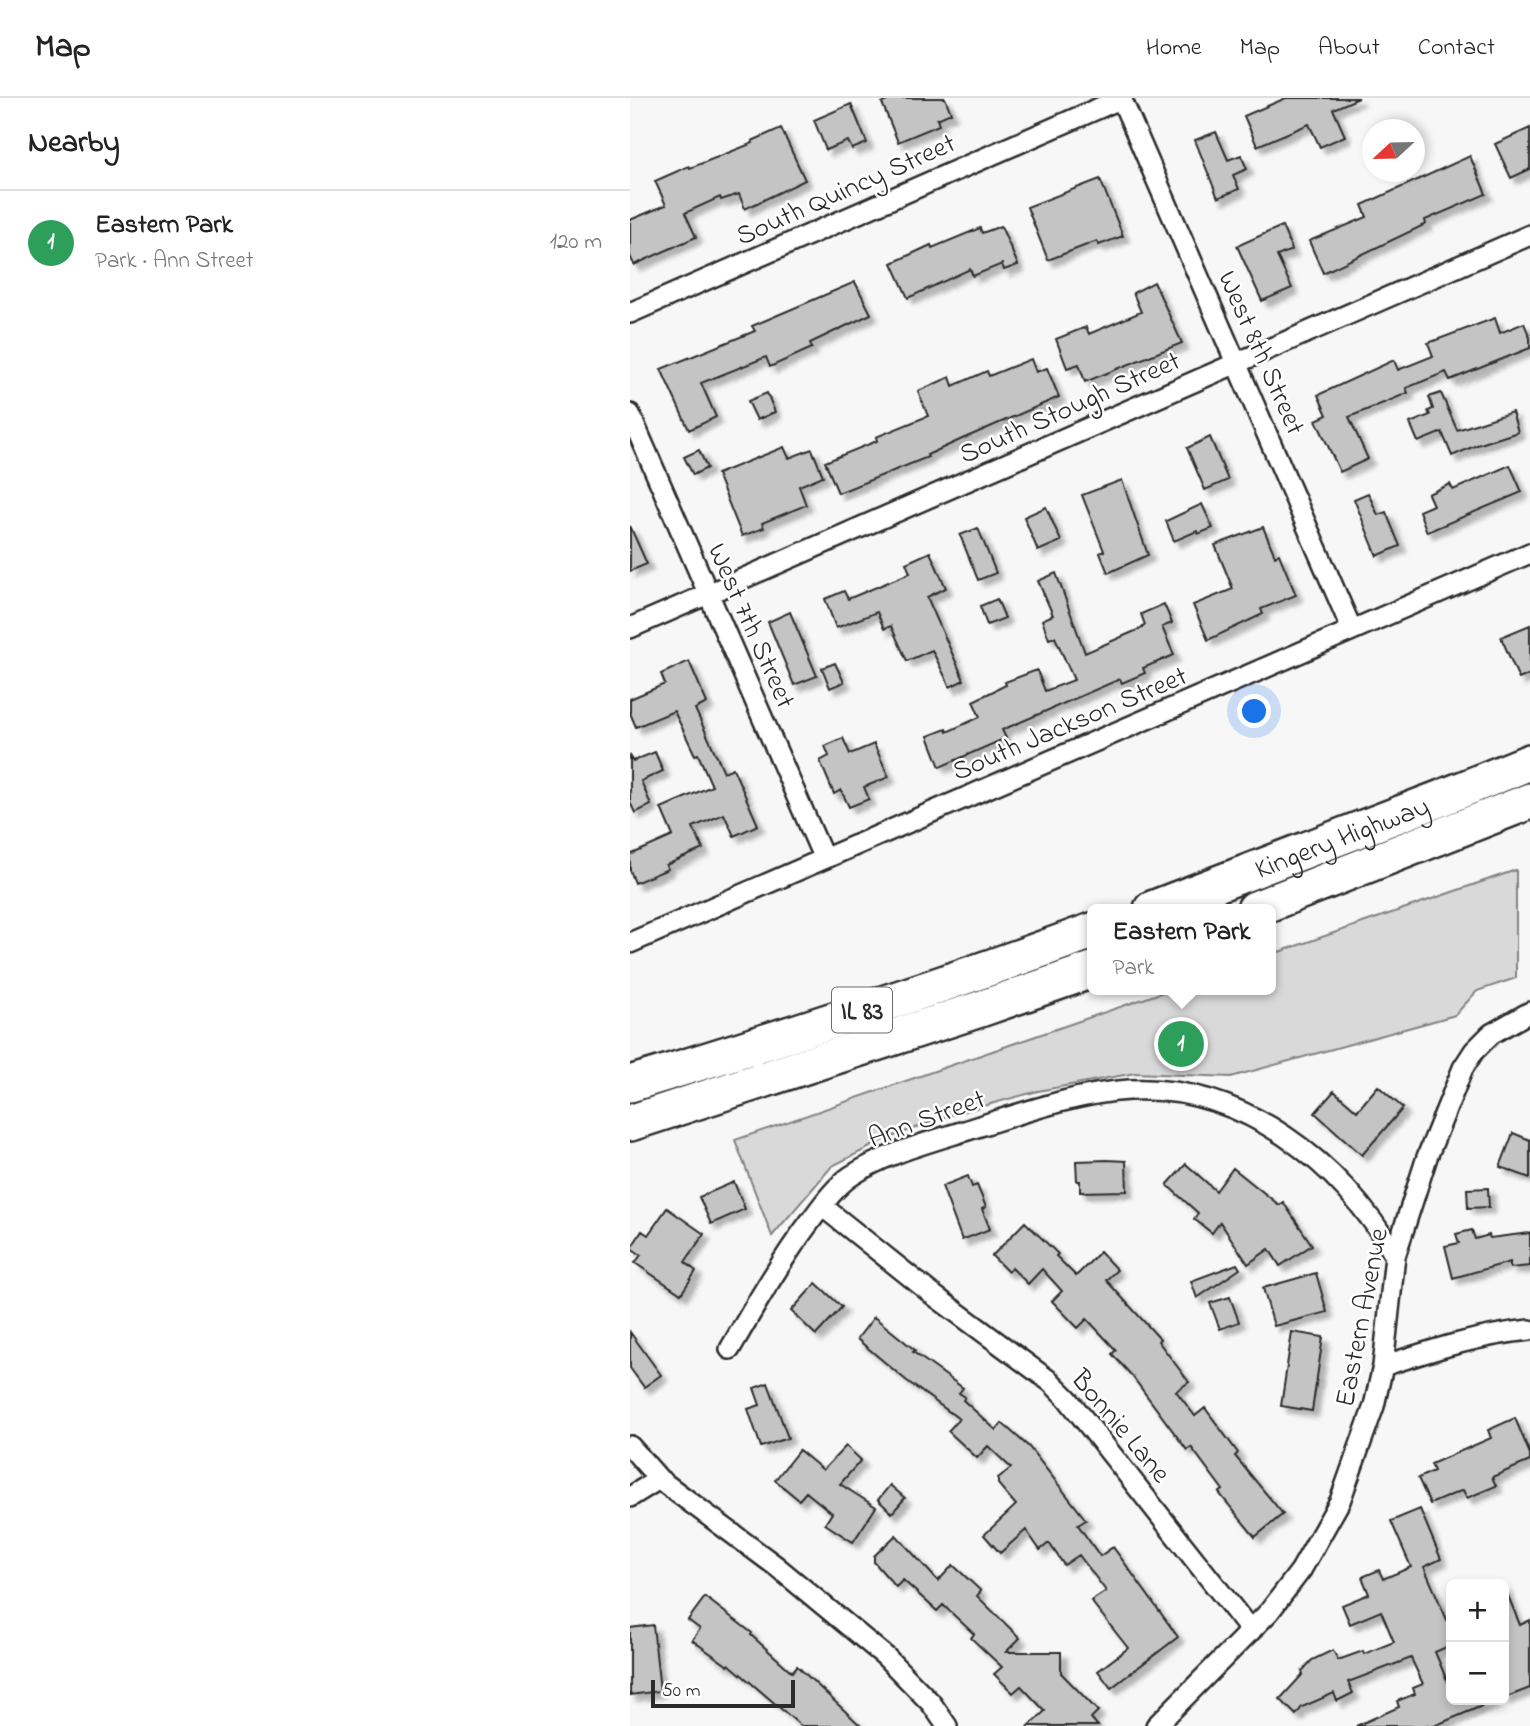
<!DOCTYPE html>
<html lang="en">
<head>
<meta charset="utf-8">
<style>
	:root { --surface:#fff; --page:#f2f2f2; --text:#222; --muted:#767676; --line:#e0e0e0; --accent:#c8321e }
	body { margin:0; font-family:"Indie Flower",sans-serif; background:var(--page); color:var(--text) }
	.controls { position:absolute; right:21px; bottom:21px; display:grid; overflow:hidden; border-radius:10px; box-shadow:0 4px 10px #0003 }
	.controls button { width:63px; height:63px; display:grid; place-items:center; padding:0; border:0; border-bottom:2px solid var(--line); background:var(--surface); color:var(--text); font:35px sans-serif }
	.compass { position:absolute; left:732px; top:21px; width:63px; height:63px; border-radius:50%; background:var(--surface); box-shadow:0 4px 10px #0003; rotate:248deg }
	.scale { position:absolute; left:21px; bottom:18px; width:144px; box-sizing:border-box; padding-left:7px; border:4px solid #2b2b2b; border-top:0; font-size:19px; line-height:24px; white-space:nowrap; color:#2b2b2b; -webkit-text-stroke:5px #fff; paint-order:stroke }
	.you { position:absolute; left:625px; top:614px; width:24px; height:24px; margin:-18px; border:5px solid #fff; border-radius:50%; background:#1a73e8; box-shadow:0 0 0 10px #1a73e833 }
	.badge { display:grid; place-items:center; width:46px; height:46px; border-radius:50%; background:var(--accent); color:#fff; font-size:23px; font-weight:700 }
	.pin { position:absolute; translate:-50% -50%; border:4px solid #fff; box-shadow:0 2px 7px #0006 }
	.popup { position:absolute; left:457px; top:806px; width:189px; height:91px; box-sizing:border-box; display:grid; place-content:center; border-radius:10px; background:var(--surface); filter:drop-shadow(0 2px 5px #0005); font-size:23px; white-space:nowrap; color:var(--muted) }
	.popup b { font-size:26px; color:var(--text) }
	.popup::after { content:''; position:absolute; left:50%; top:100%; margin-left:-14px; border:14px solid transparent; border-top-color:var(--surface) }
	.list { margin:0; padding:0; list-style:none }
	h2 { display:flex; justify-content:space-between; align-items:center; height:91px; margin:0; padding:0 28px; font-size:30px }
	h2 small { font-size:23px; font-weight:400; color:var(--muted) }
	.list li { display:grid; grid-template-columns:46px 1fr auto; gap:21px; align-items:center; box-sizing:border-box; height:105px; padding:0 28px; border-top:2px solid var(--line) }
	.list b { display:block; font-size:26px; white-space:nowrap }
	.list p { margin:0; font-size:23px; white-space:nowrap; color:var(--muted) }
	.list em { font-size:23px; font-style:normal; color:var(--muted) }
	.map { position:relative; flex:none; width:900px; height:1628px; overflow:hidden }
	header { display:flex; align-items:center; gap:42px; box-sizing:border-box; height:98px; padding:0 35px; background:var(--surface); border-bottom:2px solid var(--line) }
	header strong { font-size:33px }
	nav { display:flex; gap:38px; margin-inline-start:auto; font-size:24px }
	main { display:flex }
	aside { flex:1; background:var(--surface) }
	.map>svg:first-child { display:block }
	.green { fill:#d9d9d9; stroke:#828282; stroke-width:2 }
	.building { fill:#c4c4c4; stroke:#2b2b2b; stroke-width:2; filter:url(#shadow) }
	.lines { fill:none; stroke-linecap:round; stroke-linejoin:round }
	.minor-casing { stroke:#2b2b2b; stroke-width:24 }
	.motorway-casing { stroke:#2b2b2b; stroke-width:40 }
	.minor { stroke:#fff; stroke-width:19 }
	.motorway { stroke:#fff; stroke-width:35 }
	.labels { text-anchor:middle; stroke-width:5; stroke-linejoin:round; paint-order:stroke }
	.shield { fill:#fff; stroke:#6b6b6b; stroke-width:2 }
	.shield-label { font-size:26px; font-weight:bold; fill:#2b2b2b }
	.street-label { font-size:28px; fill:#2b2b2b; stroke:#fff }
</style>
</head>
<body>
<header>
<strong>Map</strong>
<nav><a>Home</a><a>Map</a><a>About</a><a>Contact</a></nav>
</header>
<main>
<aside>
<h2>Nearby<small></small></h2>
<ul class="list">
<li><span class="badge" style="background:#2e9e5b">1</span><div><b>Eastern Park</b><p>Park · Ann Street</p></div><em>120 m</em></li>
</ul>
</aside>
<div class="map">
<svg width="900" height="1628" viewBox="0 0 900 1628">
	<defs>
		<filter id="shadow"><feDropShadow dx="6" dy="6" stdDeviation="2" flood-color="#0004"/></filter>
	</defs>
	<rect width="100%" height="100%" fill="#f7f7f7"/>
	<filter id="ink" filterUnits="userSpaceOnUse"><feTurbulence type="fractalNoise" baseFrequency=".0143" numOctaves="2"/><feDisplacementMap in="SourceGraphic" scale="14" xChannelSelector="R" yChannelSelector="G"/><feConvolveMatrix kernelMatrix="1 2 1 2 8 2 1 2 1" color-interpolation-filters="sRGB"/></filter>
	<g filter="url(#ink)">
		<path class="green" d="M 886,772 L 886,880 L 847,893 L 825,917 L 601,979 L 505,975 L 408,993 L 317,1018 L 254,1042 L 202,1068 L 142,1138 L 105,1042 L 539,892 L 640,892 L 640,857 Z"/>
		<path class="building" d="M 264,0 L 315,0 L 321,15 L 307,21 L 309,27 L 268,44 L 252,5 Z
			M 656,0 L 729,0 L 703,11 L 715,38 L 690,49 L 679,26 L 627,48 L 614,18 Z
			M 221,6 L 237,45 L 222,51 L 218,43 L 196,52 L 184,22 Z
			M 151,30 L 175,82 L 115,111 L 109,96 L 91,102 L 90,99 L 55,115 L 66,139 L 4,167 L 0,158 L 0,122 L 36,107 L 25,83 L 59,68 L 60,70 L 123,45 L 122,43 Z
			M 900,30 L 900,71 L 881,80 L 865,46 Z
			M 586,34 L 598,62 L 611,57 L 617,71 L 603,77 L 609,91 L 588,100 L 565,42 Z
			M 840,58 L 856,96 L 795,122 L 796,126 L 693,175 L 679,143 L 737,119 L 732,107 Z
			M 470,81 L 493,138 L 469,147 L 467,143 L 418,162 L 397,109 Z
			M 371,128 L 388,167 L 374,172 L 372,166 L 343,178 L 340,171 L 278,200 L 262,165 L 301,147 L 302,150 L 350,130 L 352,135 Z
			M 652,128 L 662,152 L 647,158 L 662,190 L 632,203 L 607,148 Z
			M 225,184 L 241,216 L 180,245 L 182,250 L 140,269 L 136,259 L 71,285 L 86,319 L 59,332 L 31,271 L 125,233 L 122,228 Z
			M 524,184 L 552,245 L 455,284 L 449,266 L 437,270 L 426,241 L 456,229 L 459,236 L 511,214 L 503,195 Z
			M 865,220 L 870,235 L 894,225 L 900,240 L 900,250 L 820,282 L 816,274 L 776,290 L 778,295 L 719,319 L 738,361 L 710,374 L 686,322 L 697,317 L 688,297 L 764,262 L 768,272 L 803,258 L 798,245 Z
			M 401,261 L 406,274 L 417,270 L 429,299 L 330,342 L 297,357 L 298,359 L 208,395 L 195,364 L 247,343 L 246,339 L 298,318 L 288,293 L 320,279 L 323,288 L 357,273 L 359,278 Z
			M 137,295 L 145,314 L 127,322 L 118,303 Z
			M 811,295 L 827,332 L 882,314 L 888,334 L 847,347 L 822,358 L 812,334 L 788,344 L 780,325 L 800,317 L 798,313 L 803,311 L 799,299 Z
			M 580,339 L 598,382 L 575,392 L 557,350 Z
			M 154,349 L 159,360 L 182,351 L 193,378 L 169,388 L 176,407 L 132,425 L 134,430 L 112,438 L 87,376 Z
			M 69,352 L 77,370 L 63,377 L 54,359 Z
			M 880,367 L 892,394 L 797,434 L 789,413 L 803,407 L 798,396 L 820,386 L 823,392 Z
			M 492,382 L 518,457 L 478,475 L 470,455 L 474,453 L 452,397 Z
			M 738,395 L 748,417 L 756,414 L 770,448 L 747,458 L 724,401 Z
			M 572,406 L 583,430 L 568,436 L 567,433 L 544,443 L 536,423 Z
			M 416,409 L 431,443 L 408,453 L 394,419 Z
			M 0,428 L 17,466 L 0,473 Z
			M 633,429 L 645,458 L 649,456 L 666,497 L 631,511 L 633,516 L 578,542 L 563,507 L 603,491 L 585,447 Z
			M 348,430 L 366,475 L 348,482 L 330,437 Z
			M 300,454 L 316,490 L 297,499 L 334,582 L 320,589 L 302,552 L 277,563 L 261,528 L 254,531 L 247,514 L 206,530 L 195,501 L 214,493 L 218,501 L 280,475 L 276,465 Z
			M 426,475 L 455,555 L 512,530 L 512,528 L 515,527 L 511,516 L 534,506 L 542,525 L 532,529 L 544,557 L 513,570 L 515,575 L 492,585 L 490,581 L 372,632 L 376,640 L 310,669 L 298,638 L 316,631 L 317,634 L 350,619 L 343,603 L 376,587 L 375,584 L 407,572 L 415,593 L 444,582 L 425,539 L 419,541 L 412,522 L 423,517 L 408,483 Z
			M 367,501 L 375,520 L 357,527 L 350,508 Z
			M 160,514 L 187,578 L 164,587 L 138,524 Z
			M 900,527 L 900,576 L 889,581 L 871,539 Z
			M 59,563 L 77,605 L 65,611 L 94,674 L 103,670 L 128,727 L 104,738 L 94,716 L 63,729 L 73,751 L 36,767 L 38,771 L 5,785 L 0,772 L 0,757 L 43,738 L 31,710 L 82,688 L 68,656 L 65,657 L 44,613 L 6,629 L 0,615 L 0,601 L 35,586 L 31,576 Z
			M 205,565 L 214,584 L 200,590 L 192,570 Z
			M 213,640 L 220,656 L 244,646 L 259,679 L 234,689 L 239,701 L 219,709 L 211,692 L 204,696 L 190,663 L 199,658 L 195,648 Z
			M 25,654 L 33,673 L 11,683 L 21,707 L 5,715 L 0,704 L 0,657 L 3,663 Z
			M 748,988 L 773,1010 L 732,1057 L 685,1015 L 704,993 L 727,1013 Z
			M 883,1035 L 900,1042 L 900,1080 L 870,1069 Z
			M 477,1062 L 496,1063 L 497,1093 L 450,1094 L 450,1083 L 447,1083 L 446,1063 Z
			M 556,1066 L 586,1093 L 603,1070 L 649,1107 L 653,1104 L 682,1147 L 650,1168 L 639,1151 L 618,1166 L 590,1124 L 582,1135 L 564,1121 L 568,1115 L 537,1087 Z
			M 338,1078 L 342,1089 L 347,1087 L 356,1109 L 352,1111 L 360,1131 L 332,1142 L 312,1088 Z
			M 104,1084 L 115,1111 L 81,1126 L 69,1099 Z
			M 858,1090 L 859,1109 L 838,1110 L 837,1091 Z
			M 37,1110 L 74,1136 L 55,1164 L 66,1173 L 51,1196 L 5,1165 L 11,1157 L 1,1150 L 12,1133 L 18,1137 Z
			M 395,1124 L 428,1156 L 426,1158 L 446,1178 L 470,1154 L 487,1172 L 476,1182 L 530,1241 L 528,1243 L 559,1284 L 546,1293 L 565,1318 L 575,1310 L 608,1355 L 605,1358 L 653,1416 L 625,1439 L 589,1395 L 593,1392 L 561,1349 L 557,1352 L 502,1278 L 482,1256 L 486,1252 L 457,1221 L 448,1230 L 422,1203 L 432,1193 L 412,1171 L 398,1186 L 382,1170 L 378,1174 L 362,1158 Z
			M 842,1132 L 845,1141 L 859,1137 L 860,1140 L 900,1135 L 900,1168 L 880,1170 L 880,1164 L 823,1180 L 815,1148 L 829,1145 L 826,1136 Z
			M 607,1166 L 610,1171 L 567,1200 L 561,1183 Z
			M 686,1175 L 697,1214 L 644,1228 L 633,1190 Z
			M 186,1185 L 212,1209 L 186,1237 L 161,1213 Z
			M 600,1199 L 609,1224 L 590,1231 L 580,1205 Z
			M 244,1219 L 285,1252 L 283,1254 L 333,1290 L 329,1295 L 335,1299 L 333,1302 L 366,1332 L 372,1325 L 399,1349 L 456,1422 L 448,1427 L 470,1458 L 483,1449 L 548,1539 L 481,1590 L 468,1573 L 498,1550 L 461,1503 L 476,1493 L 449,1457 L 434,1467 L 419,1445 L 410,1452 L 396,1432 L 370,1455 L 354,1437 L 386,1407 L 368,1386 L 368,1380 L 381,1370 L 358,1348 L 347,1360 L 318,1333 L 329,1321 L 277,1283 L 227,1241 Z
			M 0,1234 L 31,1277 L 14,1289 L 0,1270 Z
			M 662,1234 L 693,1239 L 682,1313 L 651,1308 Z
			M 138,1285 L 158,1340 L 131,1349 L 118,1311 L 130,1307 L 124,1290 Z
			M 885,1320 L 900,1356 L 900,1363 L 862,1379 L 866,1388 L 837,1400 L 833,1392 L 800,1406 L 788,1380 L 804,1373 L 801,1366 L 861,1340 L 858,1332 Z
			M 216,1348 L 231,1362 L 210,1386 L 246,1409 L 223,1444 L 195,1426 L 202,1415 L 176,1394 L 169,1402 L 145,1382 L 169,1352 L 193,1372 Z
			M 260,1387 L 275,1400 L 262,1415 L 248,1402 Z
			M 790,1411 L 811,1461 L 794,1469 L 817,1522 L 821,1520 L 821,1547 L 805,1554 L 821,1592 L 821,1602 L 864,1603 L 804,1628 L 726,1628 L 769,1609 L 767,1603 L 785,1596 L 783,1590 L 793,1586 L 781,1560 L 718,1584 L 723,1595 L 707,1603 L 704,1595 L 672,1609 L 666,1617 L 650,1601 L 673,1576 L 672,1573 L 682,1562 L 703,1552 L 708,1562 L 733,1553 L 734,1556 L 764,1544 L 751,1513 L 720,1526 L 712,1507 L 739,1496 L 732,1479 L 749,1472 L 753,1481 L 781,1469 L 761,1423 Z
			M 266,1437 L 308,1483 L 323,1467 L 351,1493 L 347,1498 L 390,1540 L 376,1554 L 431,1554 L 431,1575 L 468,1613 L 461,1620 L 468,1628 L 399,1628 L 415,1613 L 391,1588 L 383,1595 L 364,1576 L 372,1569 L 341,1540 L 344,1536 L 313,1507 L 307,1513 L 273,1482 L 266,1489 L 244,1464 L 244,1458 Z
			M 874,1488 L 890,1527 L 900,1522 L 900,1590 L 874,1600 Z
			M 75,1499 L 122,1535 L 121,1537 L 162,1574 L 167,1568 L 231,1628 L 171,1628 L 99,1566 L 98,1568 L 62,1542 L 70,1531 L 58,1522 Z
			M 23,1527 L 30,1593 L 0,1597 L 0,1530 Z"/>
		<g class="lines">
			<defs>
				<path id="minor" d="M 491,0 L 722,532
					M 0,215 L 492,0
					M 0,316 L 194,761
					M 0,530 L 900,137
					M 0,845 L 900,455
					M 192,1108 L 302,1196 L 421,1284 L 437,1300 L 621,1533
					M 100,1251 C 126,1206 151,1162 182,1121 C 193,1106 206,1088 221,1078 C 259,1053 308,1042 350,1028 C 398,1013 449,995 499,992 C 612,986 712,1065 765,1158
					M 753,1268 C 802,1252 849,1237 900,1232
					M 0,1348 L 29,1381 L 146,1468 L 256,1559 L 301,1605 L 317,1628
					M 0,1399 L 29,1381
					M 526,1628 L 639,1514 L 671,1472 L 710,1403 L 744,1308 L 753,1268 L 765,1158 L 797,1059 L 833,970 L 844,953 L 861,936 L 900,914"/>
				<g id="motorway">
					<path id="s1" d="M 522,811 L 809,701 L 900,664"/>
					<path d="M 625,811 L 900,703"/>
					<path d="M 0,986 C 155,939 310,889 462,833"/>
					<path d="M 0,1025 L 350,911 L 462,872"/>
				</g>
			</defs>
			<use href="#minor" class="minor-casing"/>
			<use href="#motorway" class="motorway-casing"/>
			<use href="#minor" class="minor"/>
			<use href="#motorway" class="motorway"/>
		</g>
	</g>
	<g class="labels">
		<rect class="shield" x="202" y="889.5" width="60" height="45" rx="5"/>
		<g class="shield-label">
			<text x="232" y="921">IL 83</text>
		</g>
		<g class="street-label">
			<text transform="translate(215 90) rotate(-24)" y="10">South Quincy Street</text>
			<text transform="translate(633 254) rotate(66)" y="10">West 8th Street</text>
			<text transform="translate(439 308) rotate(-24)" y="10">South Stough Street</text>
			<text transform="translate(123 527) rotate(66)" y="10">West 7th Street</text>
			<text transform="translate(439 624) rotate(-23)" y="10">South Jackson Street</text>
			<text dy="10" stroke="none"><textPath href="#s1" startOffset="203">Kingery Highway</textPath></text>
			<text transform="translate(296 1019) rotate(-20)" y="10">Ann Street</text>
			<text transform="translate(730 1219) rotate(-79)" y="10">Eastern Avenue</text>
			<text transform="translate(492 1327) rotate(50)" y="10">Bonnie Lane</text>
		</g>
	</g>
</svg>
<div class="controls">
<button>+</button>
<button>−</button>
</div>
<svg class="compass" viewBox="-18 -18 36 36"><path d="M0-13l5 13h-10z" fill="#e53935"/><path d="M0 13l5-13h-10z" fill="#767676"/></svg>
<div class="scale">50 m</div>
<div class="you"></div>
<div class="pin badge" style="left:551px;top:946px;background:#2e9e5b">1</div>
<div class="popup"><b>Eastern Park</b>Park</div>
</div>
</main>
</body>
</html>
